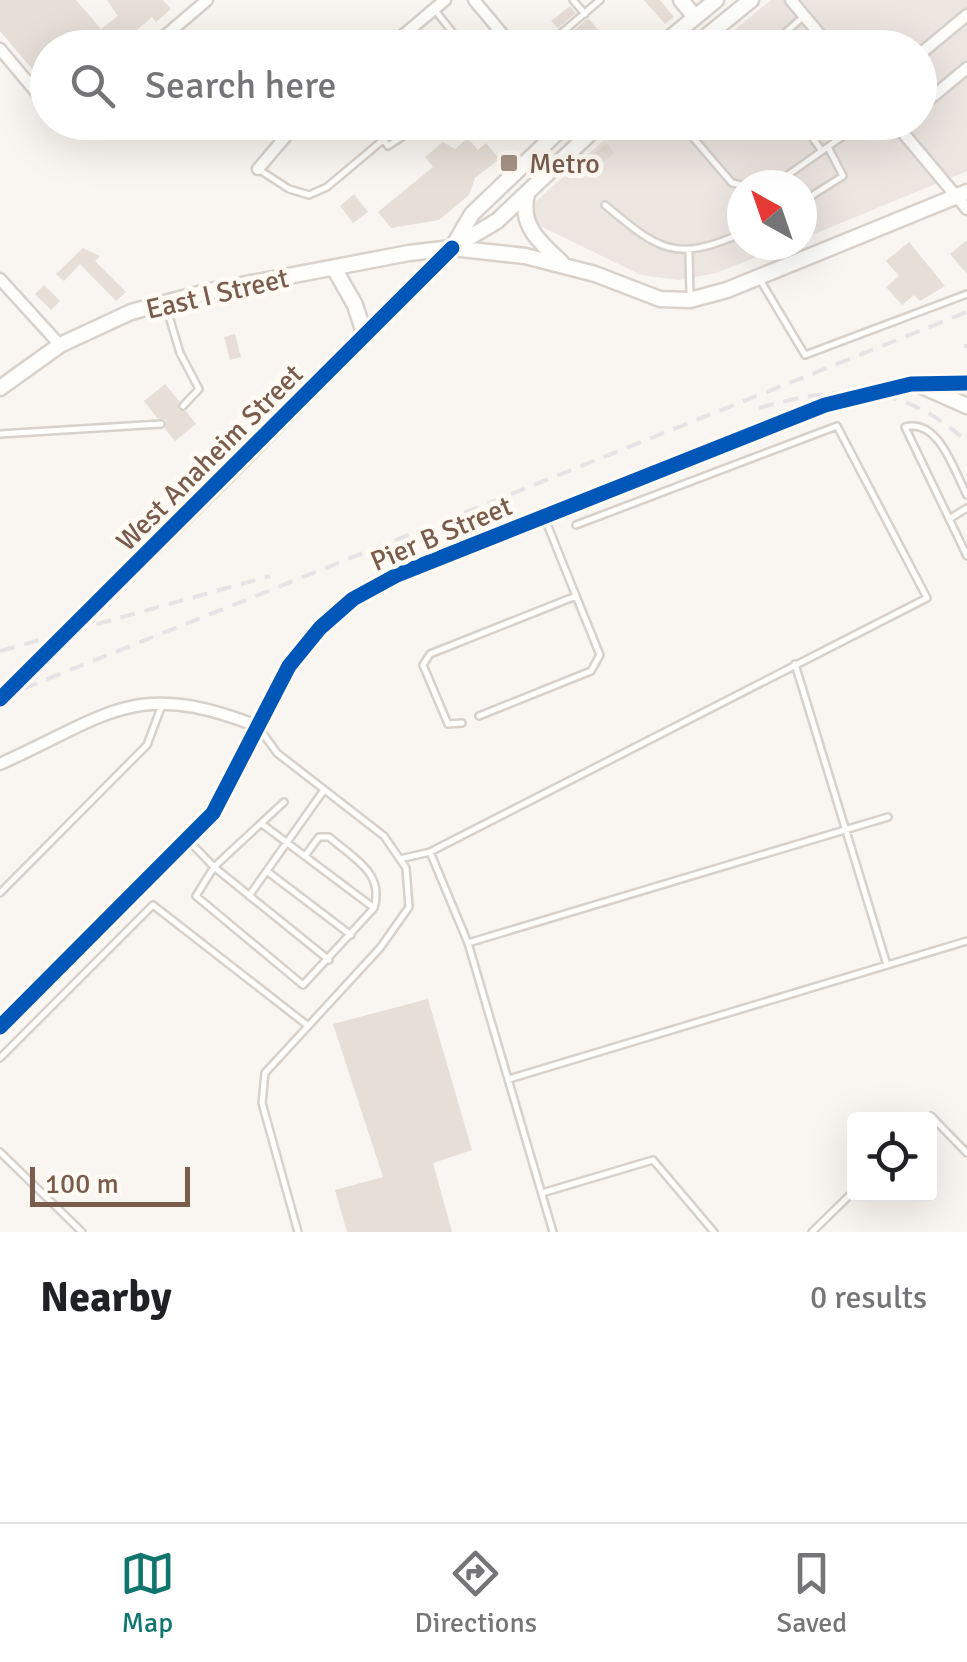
<!DOCTYPE html>
<html lang="en">
<head>
<meta charset="utf-8">
<style>
	:root { --surface:#fff; --page:#f6f6f6; --text:#202124; --muted:#757577; --line:#e0e0e0; --accent:#0f766e }
	body { margin:0; font-family:Signika,sans-serif; background:var(--page); color:var(--text) }
	.controls { position:absolute; right:30px; bottom:30px; display:grid; overflow:hidden; border-radius:10px; box-shadow:0 10px 40px #0002 }
	.controls button { width:90px; height:90px; display:grid; place-items:center; padding:0; border:0; border-bottom:2px solid var(--line); background:var(--surface); color:var(--text); font:50px sans-serif }
	.compass { position:absolute; left:727px; top:170px; width:90px; height:90px; border-radius:50%; background:var(--surface); box-shadow:0 10px 40px #0002; rotate:320deg }
	.scale { position:absolute; left:30px; bottom:25px; width:160px; box-sizing:border-box; padding-left:10px; border:5px solid #7a5c4d; border-top:0; font-size:28px; line-height:35px; white-space:nowrap; color:#7a5c4d; -webkit-text-stroke:8px #fffaf3; paint-order:stroke }
	.list { margin:0; padding:0; list-style:none }
	h2 { display:flex; justify-content:space-between; align-items:center; height:130px; margin:0; padding:0 40px; font-size:42px }
	h2 small { font-size:32px; font-weight:400; color:var(--muted) }
	.icon { flex:none; width:55px; height:55px; fill:none; stroke:currentColor; stroke-width:2; stroke-linecap:round; stroke-linejoin:round }
	.map { position:relative; flex:none; width:967px; height:1232px; overflow:hidden }
	.search { position:absolute; background:var(--surface); box-shadow:0 10px 40px #0002; left:30px; right:30px; top:30px; height:110px; display:flex; align-items:center; gap:25px; box-sizing:border-box; padding:0 35px; border-radius:55px; color:var(--muted); font-size:38px }
	.sheet { height:290px; background:var(--surface) }
	nav { display:flex; justify-content:space-around; align-items:center; box-sizing:border-box; height:140px; border-top:2px solid var(--line); background:var(--surface); font-size:28px; color:var(--muted) }
	nav a { display:grid; justify-items:center; gap:5px }
	nav .on { color:var(--accent) }
	.map>svg:first-child { display:block }
	.industrial { fill:#ede5e0 }
	.building { fill:#e6ded7 }
	.lines { fill:none; stroke-linecap:round; stroke-linejoin:round }
	.lane-casing { stroke:#d7d1cb; stroke-width:10 }
	.street-casing { stroke:#d7d1cb; stroke-width:15 }
	.secondary-casing { stroke:#d9d2cb; stroke-width:19 }
	.lane { stroke:#fefefd; stroke-width:5 }
	.street { stroke:#fefefd; stroke-width:10 }
	.secondary { stroke:#fefefd; stroke-width:14 }
	.rail { stroke:#e6e3e7; stroke-width:4; stroke-dasharray:15 10; stroke-linecap:butt }
	.secondary-bridge-casing { stroke:#d9d2cb; stroke-width:19; stroke-linecap:butt }
	.secondary-bridge { stroke:#fefefd; stroke-width:14 }
	.cycleway-casing { stroke:#fffaf3; stroke-width:21 }
	.cycleway { stroke:#0057b8; stroke-width:15 }
	.poi-dot { fill:#a69286; stroke:#fffaf3; stroke-width:4 }
	.labels { text-anchor:middle; stroke-width:10; stroke-linejoin:round; paint-order:stroke }
	.poi-label { font-size:28px; fill:#7a5c4d; stroke:#fffaf3; text-anchor:start }
	.street-label { font-size:28px; fill:#7a5c4d; stroke:#fffaf3 }
</style>
</head>
<body>
<div class="map">
<svg width="967" height="1232" viewBox="0 0 967 1232">
	<rect width="100%" height="100%" fill="#f9f5f0"/>
	<path class="industrial" d="M 771,0 L 967,0 L 967,171 L 802,239 L 802,185 L 742,185 L 742,245 L 787,245 L 716,273 L 679,280 L 641,275 L 536,224 L 533,204 L 623,123 L 920,122 L 920,48 L 714,47 Z"/>
	<path class="building" d="M 0,0 L 76,0 L 101,29 L 118,16 L 107,0 L 163,0 L 171,9 L 156,22 L 152,17 L 124,41 L 130,48 L 48,48 L 48,88 L 0,31 Z
		M 644,0 L 660,0 L 674,17 L 665,24 Z
		M 570,6 L 576,13 L 558,28 L 551,21 Z
		M 589,19 L 613,48 L 554,48 L 586,20 Z
		M 432,33 L 444,48 L 415,48 Z
		M 744,33 L 757,48 L 727,48 Z
		M 468,138 L 478,150 L 486,143 L 499,159 L 475,178 L 469,195 L 439,220 L 391,228 L 378,212 L 433,167 L 425,157 L 443,142 L 455,149 Z
		M 607,143 L 614,153 L 599,165 L 592,155 Z
		M 354,194 L 368,212 L 353,223 L 340,206 Z
		M 967,240 L 967,274 L 950,254 Z
		M 909,242 L 945,286 L 920,301 L 914,295 L 902,305 L 886,287 L 899,276 L 886,261 Z
		M 83,248 L 100,256 L 95,261 L 126,292 L 116,301 L 80,264 L 64,281 L 56,274 Z
		M 44,285 L 60,301 L 51,310 L 35,294 Z
		M 235,334 L 241,357 L 230,360 L 224,337 Z
		M 165,384 L 179,401 L 178,410 L 186,411 L 196,424 L 175,441 L 165,429 L 166,420 L 157,418 L 144,401 Z
		M 428,999 L 472,1150 L 433,1163 L 452,1232 L 347,1232 L 335,1190 L 383,1177 L 333,1024 Z"/>
	<g class="lines">
		<defs>
			<path id="lane" d="M 573,0 L 585,14
				M 434,9 L 465,48
				M 544,48 L 600,0
				M 779,48 L 785,33 L 804,16
				M 370,122 L 388,146 L 425,122
				M 801,122 L 822,151
				M 684,127 L 732,183 L 742,185
				M 485,134 L 492,122
				M 258,169 L 289,189 L 309,195 L 327,187 L 383,140
				M 766,185 L 775,184 L 863,122
				M 802,202 L 843,176 L 828,147
				M 605,205 C 659,250 675,263 742,233
				M 689,253 L 690,297
				M 759,278 L 805,355 L 967,294
				M 165,303 L 180,353 L 199,389 L 183,406
				M 0,434 L 161,424
				M 967,495 C 954,471 939,418 905,427 L 967,556
				M 545,519 L 576,596
				M 949,519 L 967,508
				M 795,664 L 887,965
				M 462,723 L 448,724 L 423,665 L 430,654 L 576,596 L 600,655 L 591,671 L 479,716
				M 259,728 L 277,753 L 384,836 L 406,868 L 409,907 L 380,948 L 265,1073 L 262,1103 L 298,1232
				M 284,802 L 214,867 L 196,896 L 303,985 L 374,908 C 385,873 353,858 329,837 L 319,837 L 305,856
				M 262,824 L 374,908
				M 189,841 L 214,867 L 329,960
				M 430,852 L 468,943 L 553,1232
				M 400,859 L 430,852 L 927,598 L 837,426 L 576,525
				M 268,872 L 351,935
				M 0,893 L 147,745 L 162,705
				M 249,896 L 324,790
				M 468,943 L 888,817
				M 0,1058 L 153,905 L 307,1025
				M 509,1079 L 967,941
				M 928,1120 L 931,1116 L 967,1153
				M 0,1152 L 82,1232
				M 542,1193 L 653,1160 L 714,1232
				M 812,1232 L 854,1191"/>
			<path id="street" d="M 474,0 L 514,48
				M 791,0 L 831,48
				M 151,48 L 207,0
				M 388,48 L 445,0
				M 0,49 L 48,106
				M 920,54 L 967,15
				M 920,107 L 967,68
				M 894,122 L 967,209
				M 258,169 L 298,122
				M 0,279 L 60,345
				M 0,764 C 109,715 135,678 257,726"/>
			<path id="secondary" d="M 681,0 L 695,17
				M 658,48 L 716,0
				M 692,48 L 751,0
				M 527,194 C 519,224 539,242 561,262
				M 455,243 L 472,214 L 568,122
				M 334,268 L 355,305 L 365,336
				M 922,386 L 967,406
				M 0,388 L 60,345 L 131,312 L 210,291 L 409,253 L 452,248 L 525,256 L 595,274 L 660,299 L 690,300 L 727,290 L 967,192
				M 226,476 L 452,248 L 497,221 L 602,122
				M 0,1027 L 213,813 L 289,666 L 320,628 L 353,599 L 397,575 L 825,405 L 911,384 L 967,383"/>
		</defs>
		<use href="#lane" class="lane-casing"/>
		<use href="#street" class="street-casing"/>
		<use href="#secondary" class="secondary-casing"/>
		<use href="#lane" class="lane"/>
		<use href="#street" class="street"/>
		<use href="#secondary" class="secondary"/>
		<path class="rail" d="M 964,346 L 967,346
			M 759,408 C 840,385 901,381 967,442
			M 0,651 L 270,576
			M 0,698 L 967,312"/>
		<defs>
			<path id="secondary-bridge" d="M 0,699 L 226,476"/>
		</defs>
		<use href="#secondary-bridge" class="secondary-bridge-casing"/>
		<use href="#secondary-bridge" class="secondary-bridge"/>
		<defs>
			<path id="cycleway" d="M 0,699 L 452,248
				M 0,1027 L 213,813 L 289,666 L 320,628 L 353,599 L 397,575 L 825,405 L 911,384 L 967,383"/>
		</defs>
		<use href="#cycleway" class="cycleway-casing"/>
		<use href="#cycleway" class="cycleway"/>
	</g>
	<rect class="poi-dot" x="499" y="153" width="20" height="20" rx="5"/>
	<g class="labels">
		<g class="poi-label">
			<text x="529" y="173">Metro</text>
		</g>
		<g class="street-label">
			<text transform="translate(217 293) rotate(-13)" y="10">East I Street</text>
			<text transform="translate(209 457) rotate(-45)" y="10">West Anaheim Street</text>
			<text transform="translate(441 533) rotate(-23)" y="10">Pier B Street</text>
		</g>
	</g>
</svg>
<div class="controls">
<button><svg class="icon" aria-label="locate" viewBox="0 0 24 24"><circle cx="12" cy="12" r="6"/><path d="M12 2v4M12 18v4M2 12h4M18 12h4"/></svg></button>
</div>
<svg class="compass" viewBox="-18 -18 36 36"><path d="M0-13l5 13h-10z" fill="#e53935"/><path d="M0 13l5-13h-10z" fill="#757577"/></svg>
<div class="scale">100 m</div>
<div class="search"><svg class="icon" aria-label="search" viewBox="0 0 24 24"><circle cx="10" cy="10" r="6"/><path d="M15 15l6 6"/></svg>Search here</div>
</div>
<section class="sheet">
<h2>Nearby<small>0 results</small></h2>
<ul class="list">
</ul>
</section>
<nav>
<a class="on"><svg class="icon" aria-label="map" viewBox="0 0 24 24"><path d="M3 6l6-2 6 2 6-2v14l-6 2-6-2-6 2zM9 4v14M15 6v14"/></svg>Map</a>
<a><svg class="icon" aria-label="directions" viewBox="0 0 24 24"><path d="M12 3l9 9-9 9-9-9zM9 14v-3h6M13 9l2 2-2 2"/></svg>Directions</a>
<a><svg class="icon" aria-label="saved" viewBox="0 0 24 24"><path d="M7 4h10v16l-5-4-5 4z"/></svg>Saved</a>
</nav>
</body>
</html>
